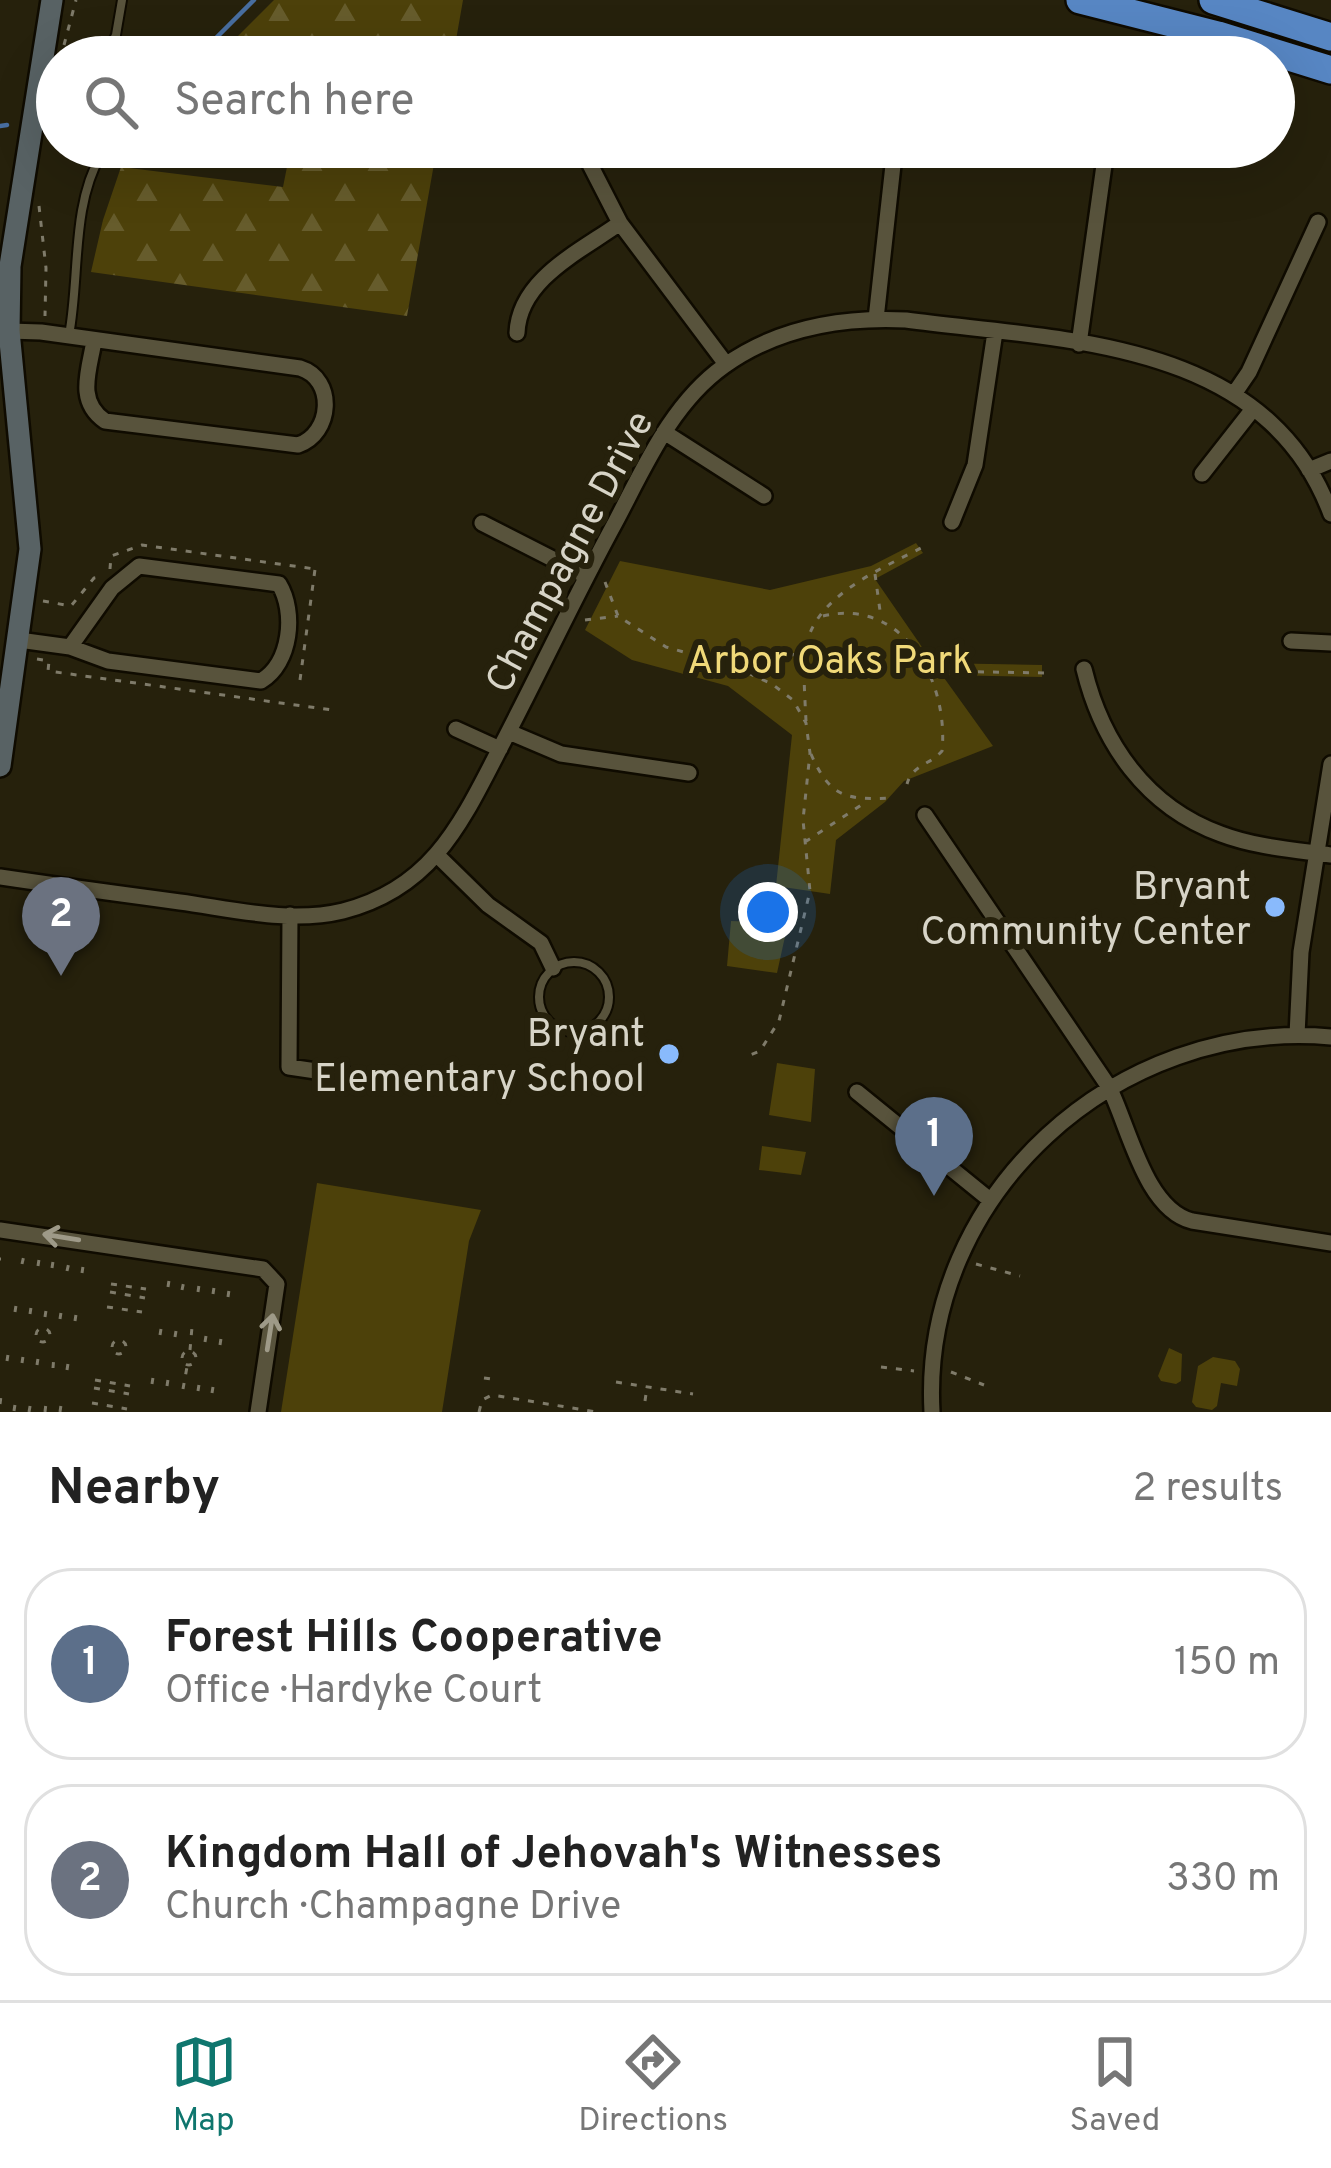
<!DOCTYPE html>
<html lang="en">
<head>
<meta charset="utf-8">
<style>
	:root { --surface:#fff; --page:#f6f6f6; --text:#222; --muted:#767676; --line:#e0e0e0; --accent:#0f766e }
	body { margin:0; font-family:Overpass,sans-serif; background:var(--page); color:var(--text) }
	.you { position:absolute; left:768px; top:912px; width:42px; height:42px; margin:-30px; border:9px solid #fff; border-radius:50%; background:#1a73e8; box-shadow:0 0 0 18px #1a73e833 }
	.badge { display:grid; place-items:center; width:78px; height:78px; border-radius:50%; background:var(--accent); color:#fff; font-size:39px; font-weight:700 }
	.pin { position:absolute; translate:-50% -99px; filter:drop-shadow(0 3px 6px #0008) }
	.pin::after { content:''; position:absolute; top:63px; width:42px; height:36px; background:inherit; clip-path:polygon(0 0,100% 0,50% 100%) }
	.list { margin:0; padding:0; list-style:none }
	h2 { display:flex; justify-content:space-between; align-items:center; height:156px; margin:0; padding:0 48px; font-size:51px }
	h2 small { font-size:39px; font-weight:400; color:var(--muted) }
	.list li { display:grid; grid-template-columns:78px 1fr auto; gap:36px; align-items:center; box-sizing:border-box; height:192px; margin:0 24px 24px; padding:0 24px; border:3px solid var(--line); border-radius:48px }
	.list b { display:block; font-size:45px; white-space:nowrap }
	.list p { margin:0; font-size:39px; white-space:nowrap; color:var(--muted) }
	.list em { font-size:39px; font-style:normal; color:var(--muted) }
	.icon { flex:none; width:66px; height:66px; fill:none; stroke:currentColor; stroke-width:2; stroke-linecap:round; stroke-linejoin:round }
	.map { position:relative; flex:none; width:1331px; height:1412px; overflow:hidden }
	.search { position:absolute; background:var(--surface); box-shadow:0 12px 48px #0002; left:36px; right:36px; top:36px; height:132px; display:flex; align-items:center; gap:30px; box-sizing:border-box; padding:0 42px; border-radius:66px; color:var(--muted); font-size:45px }
	.sheet { height:588px; background:var(--surface) }
	nav { display:flex; justify-content:space-around; align-items:center; box-sizing:border-box; height:168px; border-top:3px solid var(--line); background:var(--surface); font-size:33px; color:var(--muted) }
	nav a { display:grid; justify-items:center; gap:6px }
	nav .on { color:var(--accent) }
	.map>svg:first-child { display:block }
	.green { fill:#4d410a }
	.forest { fill:url(#forest-firs) }
	.lines { fill:none; stroke-linecap:round; stroke-linejoin:round }
	.stream { stroke:#486ea0; stroke-width:4.5 }
	.lane-casing { stroke:#0f0b00; stroke-width:12 }
	.street-casing { stroke:#0f0b00; stroke-width:20 }
	.secondary-casing { stroke:#0f0b00; stroke-width:26 }
	.highway-casing { stroke:#0f0b00; stroke-width:32 }
	.path { stroke:#7f7b6a; stroke-width:3; stroke-dasharray:6 9; stroke-linecap:butt }
	.lane { stroke:#58533c; stroke-width:8 }
	.street { stroke:#58533c; stroke-width:15 }
	.secondary { stroke:#586264; stroke-width:21 }
	.highway { stroke:#5786c3; stroke-width:27 }
	.oneway { stroke:#9e9a88 }
	.poi-dot { fill:#89bafc; stroke:#26210c; stroke-width:4.5 }
	.labels { text-anchor:middle; stroke-width:12; stroke-linejoin:round; paint-order:stroke }
	.street-label { font-size:39px; fill:#d7d4c7; stroke:#26210c }
	.park-label { font-size:39px; fill:#f0d979; stroke:#26210c }
	.poi-label { font-size:39px; fill:#d7d4c7; stroke:#26210c; text-anchor:end }
</style>
</head>
<body>
<div class="map">
<svg width="1331" height="1412" viewBox="0 0 1331 1412">
	<defs>
		<pattern id="forest-firs" width="22" height="20" patternUnits="userSpaceOnUse" patternTransform="scale(3)"><rect width="22" height="20" fill="#4d410a"/><path d="M5 1l3.5 6h-7zM16 11l3.5 6h-7z" fill="#665c2c"/></pattern>
	</defs>
	<rect width="100%" height="100%" fill="#26210c"/>
	<path class="green" d="M 916,543 L 923,553 L 875,579 L 933,663 L 1042,665 L 1042,677 L 942,675 L 993,746 L 904,781 L 885,802 L 836,840 L 830,894 L 776,886 L 792,735 L 728,686 L 632,660 L 585,630 L 620,561 L 770,590 L 871,566 Z
		M 731,921 L 788,923 L 777,973 L 727,966 Z
		M 777,1063 L 815,1069 L 811,1122 L 769,1115 Z
		M 762,1146 L 806,1152 L 801,1175 L 759,1170 Z
		M 317,1183 L 481,1210 L 469,1241 L 442,1412 L 281,1412 Z
		M 1169,1348 L 1182,1354 L 1181,1381 L 1176,1384 L 1161,1381 L 1158,1376 Z
		M 1213,1357 L 1235,1361 L 1240,1369 L 1237,1386 L 1221,1383 L 1217,1406 L 1212,1410 L 1196,1407 L 1192,1402 L 1198,1366 Z"/>
	<path class="forest" d="M 274,0 L 463,0 L 453,57 L 217,57 Z
		M 291,147 L 437,147 L 407,316 L 91,272 L 103,220 L 121,167 L 283,187 Z"/>
	<g class="lines">
		<path class="stream" d="M 197,57 L 254,0
			M 0,126 L 7,125
			M 56,133 L 57,133"/>
		<defs>
			<path id="lane" d="M 105,57 L 116,35 L 122,0
				M 69,335 C 80,278 71,206 101,155
				M539 997a35 35 0 1 1 70 0a35 35 0 1 1-70 0Z"/>
			<path id="street" d="M 581,147 L 620,223 L 726,364
				M 876,319 L 895,147
				M 9,331 L 41,332 L 300,368 C 336,379 332,434 298,445 L 105,421 C 76,401 89,371 94,341
				M 517,333 C 519,279 581,251 620,223
				M 1079,344 L 1105,158
				M 1234,394 L 1249,372 L 1318,222
				M 664,432 L 764,496
				M 1309,470 L 1331,461
				M 1202,474 L 1253,409
				M 952,522 L 975,465 L 995,332
				M 482,523 L 586,576
				M 19,640 L 70,647 L 108,661 L 261,681 C 291,663 296,612 279,584 L 139,566 L 112,588 L 70,647
				M 1291,641 L 1331,643
				M 1084,669 C 1102,743 1146,807 1221,834 C 1255,847 1295,850 1331,855
				M 456,729 L 500,749
				M 509,732 L 561,754 L 689,773
				M 925,815 L 1109,1087 C 1129,1127 1145,1209 1192,1221 L 1331,1243
				M 438,856 L 488,905 L 541,943 L 553,968
				M 0,877 C 60,886 120,894 180,902 C 232,909 290,924 343,911 C 429,889 459,828 496,756 C 537,678 574,598 616,521 C 645,466 672,403 724,366 C 777,328 843,317 906,320 C 1062,341 1265,338 1331,514
				M 290,915 L 289,1067 L 397,1083
				M 1297,1035 L 1301,952 L 1331,764
				M 857,1092 L 990,1200
				M 0,1230 L 263,1269 L 277,1284 L 258,1412
				M 932,1412 C 920,1194 1118,1018 1331,1037"/>
			<path id="secondary" d="M 0,766 L 30,549 L 9,331 L 10,266 L 52,0"/>
			<path id="highway" d="M 1080,0 L 1218,35 L 1331,70
				M 1213,0 L 1331,37"/>
		</defs>
		<use href="#lane" class="lane-casing"/>
		<use href="#street" class="street-casing"/>
		<use href="#secondary" class="secondary-casing"/>
		<use href="#highway" class="highway-casing"/>
		<path class="path" d="M 64,45 L 76,0
			M 39,206 L 46,268 L 45,316
			M 110,569 L 111,556 L 142,545 L 315,569
			M 875,574 L 881,618
			M 605,582 L 618,616 L 666,647 L 730,665 L 772,684 L 793,700 L 806,723 L 810,753 L 803,820 L 810,891 L 779,1021 L 760,1051 L 750,1055
			M 43,601 L 71,606 L 94,578 L 100,577
			M 823,616 C 904,597 949,682 942,751 C 930,765 912,765 907,784
			M 585,620 L 618,616
			M 37,659 L 49,661 L 48,671 L 332,710
			M 731,665 L 804,653
			M 933,671 L 1047,673
			M 300,680 L 316,562
			M 806,721 C 805,699 803,675 805,653 C 810,598 879,570 921,548
			M 811,754 C 830,798 847,800 891,798
			M 805,842 L 866,802
			M 0,1259 L 1,1259
			M 22,1264 L 25,1251
			M 976,1264 L 1020,1276
			M 38,1266 L 40,1253
			M 52,1268 L 54,1255
			M 67,1271 L 70,1258
			M 82,1273 L 84,1260
			M 111,1284 L 146,1289
			M 168,1287 L 170,1274
			M 182,1290 L 185,1276
			M 110,1292 L 145,1298
			M 198,1292 L 200,1278
			M 213,1294 L 215,1281
			M 228,1297 L 230,1283
			M 107,1307 L 142,1312
			M 15,1312 L 17,1299
			M 30,1314 L 32,1301
			M 45,1317 L 47,1304
			M 60,1319 L 62,1306
			M 75,1321 L 77,1308
			M36 1335a7 7 0 1 1 14 0a7 7 0 1 1-14 0Z
			M 160,1335 L 162,1323
			M 175,1337 L 177,1325
			M112 1347a7 7 0 1 1 14 0a7 7 0 1 1-14 0Z
			M 205,1342 L 207,1330
			M 220,1345 L 222,1332
			M 190,1350 L 192,1327
			M182 1358a7 7 0 1 1 14 0a7 7 0 1 1-14 0Z
			M 7,1361 L 9,1348
			M 22,1363 L 24,1350
			M 37,1365 L 39,1352
			M 881,1367 L 914,1371
			M 53,1368 L 54,1355
			M 67,1370 L 69,1357
			M 951,1372 L 984,1385
			M 484,1378 L 498,1380
			M 95,1380 L 130,1386
			M 616,1382 L 693,1394
			M 152,1384 L 154,1371
			M 167,1386 L 169,1373
			M 94,1388 L 129,1394
			M 183,1389 L 187,1367
			M 198,1391 L 200,1378
			M 212,1393 L 214,1381
			M 645,1401 L 647,1387
			M 92,1403 L 127,1409
			M 0,1404 L 1,1396
			M 14,1411 L 16,1398
			M 29,1412 L 31,1401
			M 45,1412 L 46,1403
			M 60,1412 L 61,1405
			M 479,1412 L 482,1400 L 492,1395 L 597,1412"/>
		<use href="#lane" class="lane"/>
		<use href="#street" class="street"/>
		<use href="#secondary" class="secondary"/>
		<use href="#highway" class="highway"/>
	</g>
	<defs><path id="oneway-shaft" d="M-6 0H5M1.5-3L5.5 0L1.5 3" fill="none" stroke-width="1.6" stroke-linecap="round" stroke-linejoin="round" transform="scale(3)"/></defs>
	<g class="oneway">
		<use href="#oneway-shaft" transform="translate(61 1237) rotate(-171)"/>
		<use href="#oneway-shaft" transform="translate(270 1332) rotate(-81)"/>
	</g>
	<g class="poi-dot">
		<circle cx="1275" cy="907" r="12"/>
		<circle cx="669" cy="1054" r="12"/>
	</g>
	<g class="labels">
		<g class="street-label">
			<text transform="translate(568 551) rotate(-62)" y="14">Champagne Drive</text>
		</g>
		<g class="park-label">
			<text x="830" y="673">Arbor Oaks Park</text>
		</g>
		<g class="poi-label">
			<text x="1251" y="899">Bryant<tspan x="1251" dy="45">Community Center</tspan></text>
			<text x="645" y="1046">Bryant<tspan x="645" dy="45">Elementary School</tspan></text>
		</g>
	</g>
</svg>
<div class="you"></div>
<div class="pin badge" style="left:934px;top:1196px;background:#5c6f8a">1</div>
<div class="pin badge" style="left:61px;top:976px;background:#6b7280">2</div>
<div class="search"><svg class="icon" aria-label="search" viewBox="0 0 24 24"><circle cx="10" cy="10" r="6"/><path d="M15 15l6 6"/></svg>Search here</div>
</div>
<section class="sheet">
<h2>Nearby<small>2 results</small></h2>
<ul class="list">
<li><span class="badge" style="background:#5c6f8a">1</span><div><b>Forest Hills Cooperative</b><p>Office · Hardyke Court</p></div><em>150 m</em></li>
<li><span class="badge" style="background:#6b7280">2</span><div><b>Kingdom Hall of Jehovah's Witnesses</b><p>Church · Champagne Drive</p></div><em>330 m</em></li>
</ul>
</section>
<nav>
<a class="on"><svg class="icon" aria-label="map" viewBox="0 0 24 24"><path d="M3 6l6-2 6 2 6-2v14l-6 2-6-2-6 2zM9 4v14M15 6v14"/></svg>Map</a>
<a><svg class="icon" aria-label="directions" viewBox="0 0 24 24"><path d="M12 3l9 9-9 9-9-9zM9 14v-3h6M13 9l2 2-2 2"/></svg>Directions</a>
<a><svg class="icon" aria-label="saved" viewBox="0 0 24 24"><path d="M7 4h10v16l-5-4-5 4z"/></svg>Saved</a>
</nav>
</body>
</html>
